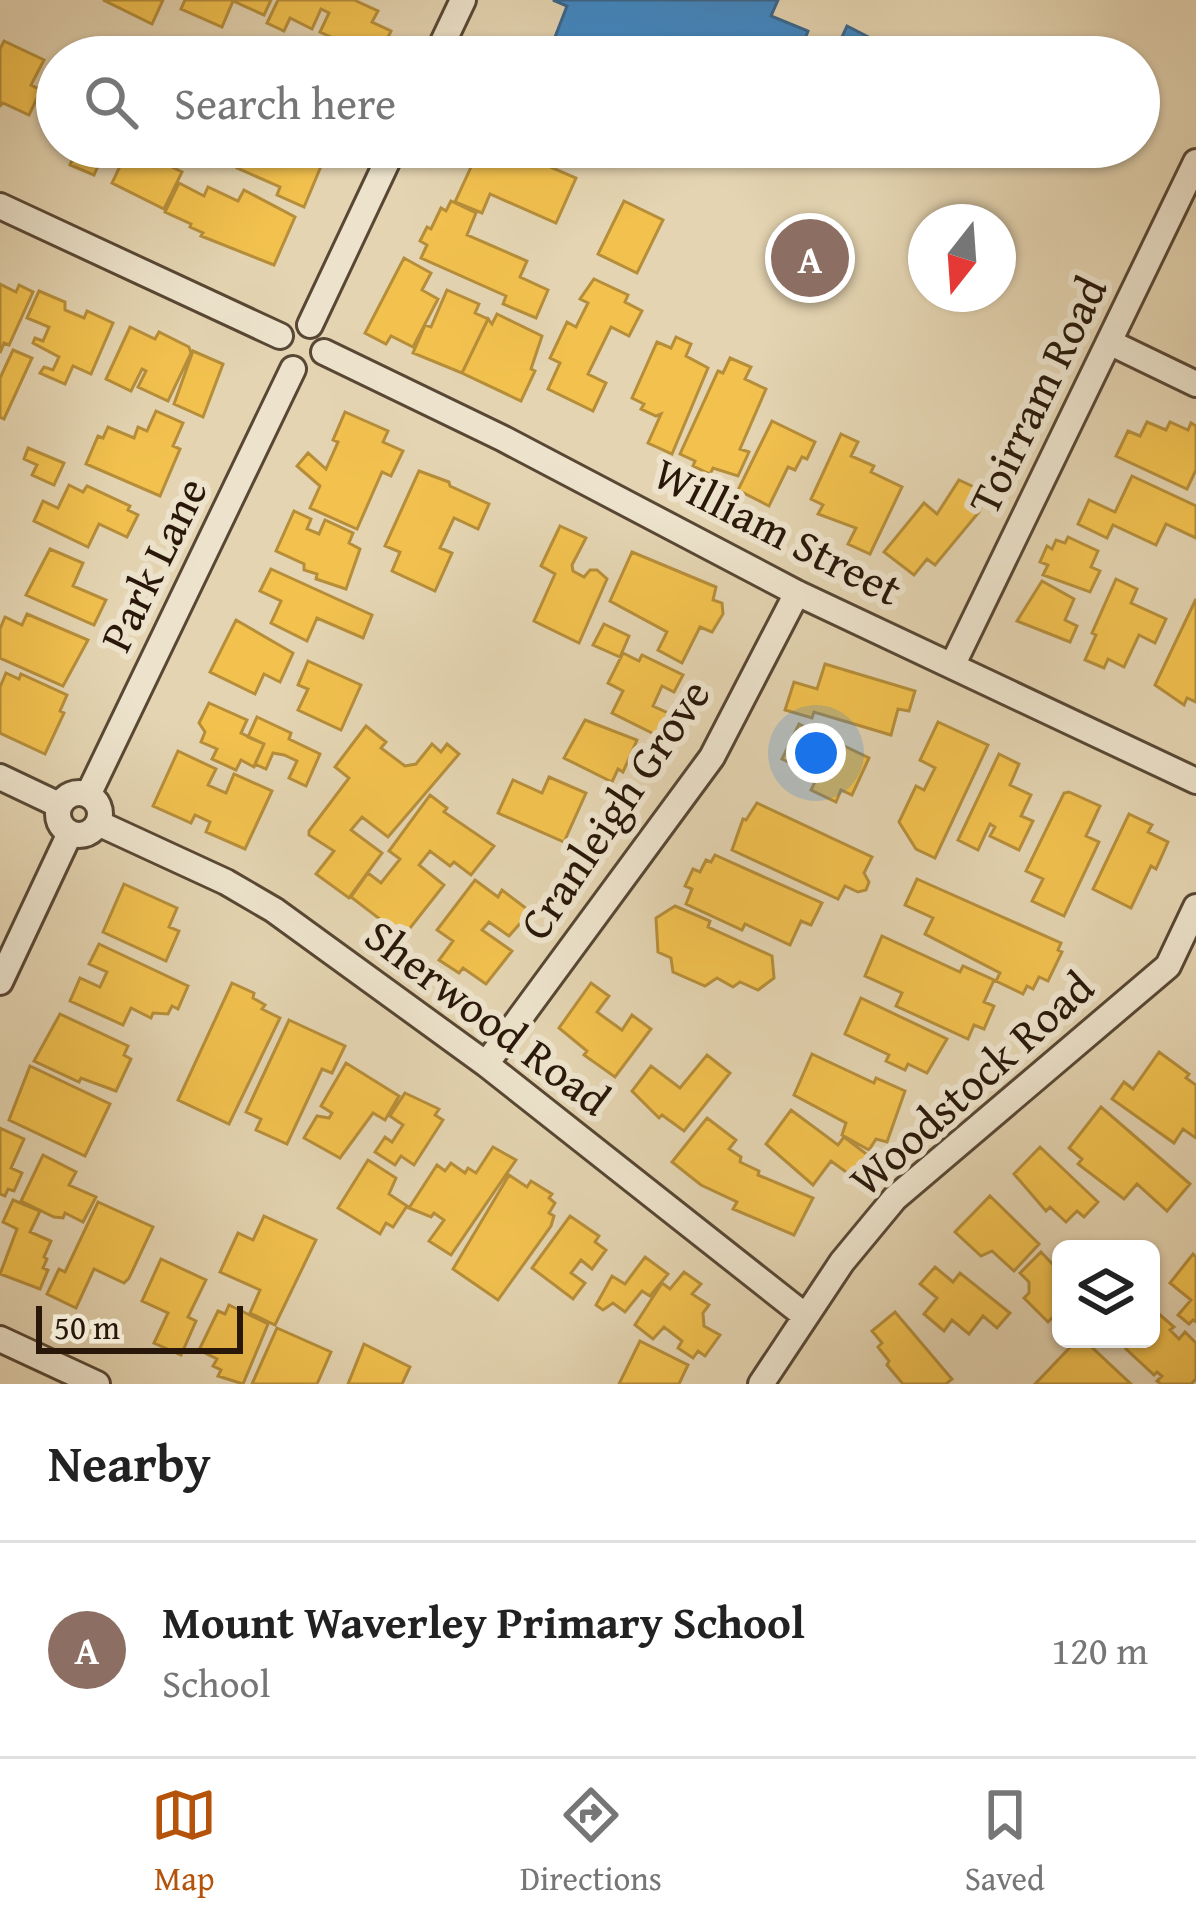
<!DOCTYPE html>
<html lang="en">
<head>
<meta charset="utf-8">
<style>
	:root { --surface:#fff; --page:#f6f6f6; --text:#222; --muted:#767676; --line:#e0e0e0; --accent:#b45309 }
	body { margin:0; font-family:"Gentium Book Plus",serif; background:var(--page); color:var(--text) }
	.controls { position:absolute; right:36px; bottom:36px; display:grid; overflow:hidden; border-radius:18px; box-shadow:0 3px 9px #0004 }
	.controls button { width:108px; height:108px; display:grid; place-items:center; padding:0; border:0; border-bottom:3px solid var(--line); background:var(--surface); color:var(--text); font:60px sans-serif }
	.compass { position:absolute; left:908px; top:204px; width:108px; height:108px; border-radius:50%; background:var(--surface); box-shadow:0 3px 9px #0004; rotate:197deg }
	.scale { position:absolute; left:36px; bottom:30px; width:207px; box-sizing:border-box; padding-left:12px; border:6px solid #29180a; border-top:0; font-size:33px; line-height:42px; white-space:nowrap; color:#29180a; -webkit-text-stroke:9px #ede3cc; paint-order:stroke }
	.you { position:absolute; left:816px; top:753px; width:42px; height:42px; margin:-30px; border:9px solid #fff; border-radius:50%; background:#1a73e8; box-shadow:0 0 0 18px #1a73e833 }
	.badge { display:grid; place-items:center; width:78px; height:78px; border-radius:50%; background:var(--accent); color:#fff; font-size:39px; font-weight:700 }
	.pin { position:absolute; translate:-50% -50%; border:6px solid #fff; box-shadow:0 3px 12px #0006 }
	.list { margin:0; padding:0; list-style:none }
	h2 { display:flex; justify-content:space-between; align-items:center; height:156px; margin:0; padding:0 48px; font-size:51px }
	h2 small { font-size:39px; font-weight:400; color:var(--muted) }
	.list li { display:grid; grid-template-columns:78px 1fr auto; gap:36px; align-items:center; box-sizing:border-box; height:216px; padding:0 48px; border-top:3px solid var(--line) }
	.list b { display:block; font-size:45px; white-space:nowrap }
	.list p { margin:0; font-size:39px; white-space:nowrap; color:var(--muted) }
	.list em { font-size:39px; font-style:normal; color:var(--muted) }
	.icon { flex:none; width:66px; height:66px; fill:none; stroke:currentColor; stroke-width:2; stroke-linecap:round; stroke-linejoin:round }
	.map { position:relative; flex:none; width:1196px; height:1384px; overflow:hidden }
	.search { position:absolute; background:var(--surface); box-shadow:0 3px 9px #0004; left:36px; right:36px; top:36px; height:132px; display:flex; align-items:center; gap:30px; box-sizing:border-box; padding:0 42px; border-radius:66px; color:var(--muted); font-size:45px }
	.sheet { height:372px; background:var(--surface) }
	nav { display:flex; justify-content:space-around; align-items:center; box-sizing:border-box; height:168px; border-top:3px solid var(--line); background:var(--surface); font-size:33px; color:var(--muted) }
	nav a { display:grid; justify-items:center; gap:6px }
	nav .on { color:var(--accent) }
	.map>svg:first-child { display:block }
	.homes { fill:#f2c14e; stroke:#b68e3a; stroke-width:3 }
	.schools { fill:#3f88c5; stroke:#38668d; stroke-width:3 }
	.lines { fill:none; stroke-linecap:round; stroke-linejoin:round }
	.minor-casing { stroke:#584734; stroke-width:30 }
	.minor { stroke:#ede3cc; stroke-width:24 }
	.labels { text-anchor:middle; stroke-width:12; stroke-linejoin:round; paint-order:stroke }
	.street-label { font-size:45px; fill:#29180a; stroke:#ede3cc }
</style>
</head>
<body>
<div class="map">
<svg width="1196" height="1384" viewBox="0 0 1196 1384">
	<rect width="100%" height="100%" fill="#e4d4b1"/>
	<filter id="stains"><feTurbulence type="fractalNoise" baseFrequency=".00167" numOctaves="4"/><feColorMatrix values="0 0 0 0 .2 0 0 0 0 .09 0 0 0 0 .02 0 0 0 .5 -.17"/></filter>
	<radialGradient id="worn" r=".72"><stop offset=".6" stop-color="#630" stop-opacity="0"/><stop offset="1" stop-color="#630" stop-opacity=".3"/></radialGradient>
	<path class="homes" d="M 103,0 L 163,0 L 152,24 Z
		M 185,0 L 271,0 L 264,15 L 233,1 L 222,27 L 181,9 Z
		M 278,0 L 354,0 L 378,11 L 372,22 L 391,31 L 379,57 L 348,57 L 329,48 L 333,38 L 320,32 L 329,13 L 321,9 L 312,29 L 290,18 L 284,31 L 267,23 Z
		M 4,41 L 44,60 L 31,85 L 41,90 L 29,115 L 3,103 L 0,106 L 0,49 Z
		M 78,147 L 101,147 L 104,152 L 94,175 L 70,165 Z
		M 129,147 L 172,147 L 164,163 L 182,172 L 164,209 L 112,183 Z
		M 246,147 L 329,147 L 304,207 L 277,195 L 280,187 L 237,168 Z
		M 463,147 L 504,147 L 576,178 L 556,223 L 490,194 L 482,213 L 455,202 L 471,167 L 457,161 Z
		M 179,183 L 204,196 L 208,187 L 238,201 L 244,190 L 295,217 L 274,265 L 201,236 L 203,233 L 190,227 L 191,224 L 165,212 Z
		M 451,201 L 476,213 L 467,235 L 527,261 L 520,277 L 548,290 L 536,318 L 503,304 L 506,296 L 421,258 L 427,245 L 420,241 L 427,227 L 431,229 L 441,208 L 446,211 Z
		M 624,201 L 663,220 L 637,273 L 598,254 Z
		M 404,258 L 431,273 L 422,290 L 438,299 L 413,347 L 391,336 L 386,344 L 365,333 Z
		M 594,279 L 628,295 L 625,302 L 642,311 L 629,336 L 611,327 L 588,374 L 606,383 L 593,411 L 548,389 L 560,363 L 550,358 L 567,322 L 576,327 L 588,303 L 580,299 Z
		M 0,284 L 16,292 L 19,285 L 33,292 L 9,345 L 4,343 L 0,353 Z
		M 447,290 L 479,304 L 475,313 L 488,319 L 462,373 L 413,353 L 425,325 L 431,327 Z
		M 39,291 L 65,302 L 65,310 L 84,318 L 87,311 L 113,323 L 91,374 L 73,366 L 65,384 L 40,373 L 44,367 L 53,370 L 59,357 L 33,343 L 35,338 L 43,341 L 49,327 L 27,318 Z
		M 497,314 L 542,336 L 531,369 L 535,371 L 521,401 L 462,373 L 488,319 L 492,324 Z
		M 130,327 L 155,339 L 159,332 L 189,347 L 191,353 L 168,401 L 138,387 L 146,371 L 142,369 L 131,391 L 106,379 Z
		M 676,337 L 691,344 L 686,356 L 708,368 L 672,454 L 648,443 L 661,414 L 656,416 L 641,409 L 644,404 L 632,398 L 657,342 L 671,348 Z
		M 13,350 L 32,358 L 4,419 L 0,417 L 0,378 Z
		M 193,351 L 223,364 L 203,417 L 174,404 Z
		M 730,358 L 751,367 L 745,379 L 766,389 L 740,449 L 749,452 L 738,476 L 713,468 L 710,474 L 693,466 L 695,461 L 680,454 L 718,371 L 723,373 Z
		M 156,411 L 183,423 L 173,446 L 180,449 L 160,496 L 86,464 L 98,436 L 103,438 L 108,427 L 134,438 L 138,427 L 147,431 Z
		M 345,412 L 388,431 L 383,442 L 403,451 L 391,476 L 382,472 L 357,529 L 310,508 L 320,486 L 297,466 L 308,453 L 326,469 L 338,442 L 333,440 Z
		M 772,421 L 815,442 L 807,459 L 802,457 L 795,470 L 788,467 L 769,506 L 738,490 Z
		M 1147,422 L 1166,430 L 1170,422 L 1188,430 L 1191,423 L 1196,426 L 1196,470 L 1187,489 L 1116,456 L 1128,431 L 1140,436 Z
		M 841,434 L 858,442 L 851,456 L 874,466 L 871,472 L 902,487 L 870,554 L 848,544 L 856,528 L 818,514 L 823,505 L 811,499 Z
		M 28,448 L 64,463 L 54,485 L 32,475 L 37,465 L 24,459 Z
		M 419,471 L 449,482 L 450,486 L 489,504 L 478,529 L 454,518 L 440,548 L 452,553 L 435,591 L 392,571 L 400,552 L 385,546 Z
		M 1132,476 L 1196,506 L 1196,538 L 1166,524 L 1156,545 L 1113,525 L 1107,538 L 1078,524 L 1089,500 L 1115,512 Z
		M 959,480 L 987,493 L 979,512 L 935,565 L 927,559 L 914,575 L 884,552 L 924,503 L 937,514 Z
		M 69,485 L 83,492 L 87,486 L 130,506 L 128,510 L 138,515 L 127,537 L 99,524 L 88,547 L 34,521 L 43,501 L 58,508 Z
		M 294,511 L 311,519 L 307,529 L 319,534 L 325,520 L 353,533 L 349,543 L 360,549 L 346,589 L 316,579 L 317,574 L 304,570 L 304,564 L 276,551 Z
		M 560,526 L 586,538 L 572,565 L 573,571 L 584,577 L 590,570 L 597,570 L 607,579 L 579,643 L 534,621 L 555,574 L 541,566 Z
		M 1068,537 L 1098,551 L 1091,567 L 1100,571 L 1090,592 L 1043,575 L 1048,565 L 1040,562 L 1047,546 L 1052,549 L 1056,540 L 1065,543 Z
		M 50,549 L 83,563 L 73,586 L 106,600 L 94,625 L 26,595 Z
		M 632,552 L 716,587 L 713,600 L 722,603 L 723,614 L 712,632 L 700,627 L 682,663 L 658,650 L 667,632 L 610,601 Z
		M 271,569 L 372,615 L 363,638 L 317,618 L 307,641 L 271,623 L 281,601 L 260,591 Z
		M 1116,579 L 1137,589 L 1131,603 L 1166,619 L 1155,643 L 1139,635 L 1124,667 L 1108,659 L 1104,668 L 1085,660 L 1096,635 L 1092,633 Z
		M 1042,581 L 1074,599 L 1065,620 L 1077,626 L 1070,642 L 1017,621 Z
		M 1196,599 L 1196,702 L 1187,698 L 1184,705 L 1155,685 Z
		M 27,614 L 88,640 L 63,686 L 0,658 L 0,629 L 5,617 L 22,625 Z
		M 236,620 L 293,653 L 280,682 L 264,674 L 255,694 L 210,672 Z
		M 604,624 L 629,636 L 620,657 L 593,645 Z
		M 623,653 L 639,661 L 642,655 L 683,675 L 674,692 L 662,686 L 653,706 L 668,713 L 658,736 L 612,713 L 623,691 L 608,683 Z
		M 308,661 L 361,685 L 341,730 L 298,710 L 308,689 L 298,685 Z
		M 825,664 L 915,691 L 909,711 L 898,709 L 891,735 L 814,712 L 812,718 L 785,710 L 794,682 L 817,689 Z
		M 6,673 L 19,679 L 21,674 L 67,695 L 60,711 L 64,713 L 45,754 L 0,733 L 0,687 Z
		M 209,703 L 247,720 L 241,733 L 264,744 L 254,767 L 241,760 L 236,770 L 212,759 L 217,749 L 201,742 L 205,732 L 199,723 Z
		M 257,717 L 291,733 L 289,739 L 320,754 L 306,786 L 289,778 L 297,761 L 284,755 L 273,753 L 266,769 L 255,764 L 264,744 L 248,737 Z
		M 585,720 L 637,740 L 623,772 L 618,769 L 612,782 L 564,758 Z
		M 938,722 L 988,745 L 935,858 L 916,849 L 899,822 L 916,786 L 924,790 L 935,768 L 920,760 Z
		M 799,724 L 869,758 L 852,795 L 841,790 L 836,802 L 811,790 L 818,776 L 782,759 Z
		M 366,726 L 386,742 L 381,748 L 405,766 L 416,764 L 432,744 L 441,752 L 447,744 L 459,754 L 388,837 L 362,817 L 351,830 L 382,853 L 349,898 L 316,874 L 334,851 L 309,835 L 309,831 L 349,778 L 335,767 Z
		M 178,751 L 216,769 L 208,785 L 226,793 L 234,774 L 272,791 L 245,849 L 206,832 L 210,822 L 195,815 L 191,823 L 153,806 Z
		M 999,754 L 1019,764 L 1010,785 L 1031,795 L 1021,816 L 1033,821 L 1019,850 L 990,836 L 995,827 L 990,824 L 978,850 L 958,840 Z
		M 549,777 L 586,793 L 564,842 L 498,813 L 513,780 L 542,793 Z
		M 1069,792 L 1100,806 L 1086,836 L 1099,842 L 1064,916 L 1032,901 L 1043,879 L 1026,871 L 1064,793 Z
		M 430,795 L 447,808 L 444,812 L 494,846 L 471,875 L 454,862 L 450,866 L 430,851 L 419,865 L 444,885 L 403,937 L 351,897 L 368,873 L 381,883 L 400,859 L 389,851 Z
		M 757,803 L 872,857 L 864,873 L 869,882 L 866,890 L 858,892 L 845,886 L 838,899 L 732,850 L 743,819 L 746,820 Z
		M 1129,814 L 1152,825 L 1148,832 L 1168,842 L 1156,869 L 1151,866 L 1131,908 L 1093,889 Z
		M 715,855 L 822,903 L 811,925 L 801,921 L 790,945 L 745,924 L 742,930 L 686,904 L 692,889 L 685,886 L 693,869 L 700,872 L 706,860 L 711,862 Z
		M 917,879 L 1061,943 L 1058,950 L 1062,952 L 1048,981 L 1039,977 L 1033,989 L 1027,986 L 1023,994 L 996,981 L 1000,973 L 925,934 L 933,918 L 905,905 Z
		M 475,880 L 498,897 L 502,890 L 527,909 L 522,916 L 524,919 L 509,936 L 489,922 L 482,930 L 512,951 L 486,984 L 463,968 L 459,973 L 439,960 L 453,941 L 437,930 Z
		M 124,884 L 177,908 L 169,927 L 179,931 L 166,961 L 103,932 Z
		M 675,906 L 710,921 L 708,927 L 772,956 L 774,978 L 758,990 L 740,982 L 733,987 L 717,978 L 705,986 L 673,972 L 671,958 L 658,952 L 656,918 Z
		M 882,936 L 960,972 L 963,966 L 994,980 L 984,1002 L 994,1006 L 984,1029 L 974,1025 L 968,1039 L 896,1006 L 902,993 L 865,976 Z
		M 99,944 L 188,986 L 178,1009 L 172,1006 L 168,1014 L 153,1013 L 151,1018 L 131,1008 L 123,1025 L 70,1001 L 80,978 L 100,987 L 107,972 L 89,964 Z
		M 232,983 L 254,993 L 253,998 L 265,1005 L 262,1009 L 280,1018 L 229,1124 L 178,1100 Z
		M 591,983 L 609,996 L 597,1012 L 622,1030 L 632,1015 L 651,1029 L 615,1077 L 584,1055 L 587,1051 L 559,1028 Z
		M 861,998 L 947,1039 L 927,1073 L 908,1064 L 905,1070 L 886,1061 L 889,1055 L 845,1034 Z
		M 60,1014 L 128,1046 L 124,1055 L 131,1059 L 116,1091 L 81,1078 L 79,1082 L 34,1061 Z
		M 289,1020 L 345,1046 L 332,1073 L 322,1069 L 287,1144 L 256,1130 L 261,1119 L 246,1112 Z
		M 1159,1052 L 1189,1074 L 1186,1078 L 1196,1085 L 1196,1138 L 1183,1129 L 1174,1143 L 1112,1099 L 1124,1082 L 1133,1089 Z
		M 812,1054 L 874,1083 L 876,1078 L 905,1091 L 887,1142 L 876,1139 L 869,1150 L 842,1135 L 846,1123 L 794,1095 Z
		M 707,1055 L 730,1073 L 684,1131 L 662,1115 L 659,1118 L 632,1091 L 651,1066 L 680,1088 Z
		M 346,1063 L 399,1096 L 385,1120 L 373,1113 L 340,1158 L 304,1138 L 317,1116 L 329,1118 L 332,1113 L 321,1106 Z
		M 30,1066 L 110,1104 L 85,1156 L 9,1120 Z
		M 405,1093 L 439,1109 L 435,1115 L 443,1120 L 414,1165 L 401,1156 L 395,1165 L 375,1152 L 385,1137 L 392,1142 L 403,1125 L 390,1116 Z
		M 1101,1107 L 1190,1184 L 1167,1211 L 1137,1184 L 1124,1199 L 1078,1164 L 1082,1159 L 1069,1148 Z
		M 791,1110 L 838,1145 L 844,1137 L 869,1156 L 853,1177 L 831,1161 L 813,1185 L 766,1144 Z
		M 707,1118 L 736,1140 L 729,1149 L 741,1157 L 740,1162 L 759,1171 L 758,1175 L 813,1198 L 794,1235 L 733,1209 L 737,1202 L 701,1185 L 672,1162 Z
		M 0,1128 L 24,1139 L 11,1168 L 22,1173 L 14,1191 L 8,1189 L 5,1196 L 0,1194 Z
		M 493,1147 L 516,1160 L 451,1255 L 429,1241 L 444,1220 L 434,1213 L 431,1217 L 409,1208 L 437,1165 L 445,1171 L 451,1163 L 465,1173 L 468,1168 L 476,1173 Z
		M 1040,1147 L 1098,1202 L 1084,1217 L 1077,1211 L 1066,1222 L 1050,1207 L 1046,1211 L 1014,1174 Z
		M 43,1155 L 76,1172 L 69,1185 L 96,1197 L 83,1222 L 65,1213 L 63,1218 L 54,1217 L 21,1201 Z
		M 368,1160 L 396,1178 L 389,1194 L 407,1206 L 393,1227 L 386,1223 L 380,1234 L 338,1208 Z
		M 509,1175 L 527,1187 L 531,1181 L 552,1194 L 549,1198 L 555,1203 L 549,1213 L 554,1216 L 551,1226 L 498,1300 L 453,1269 Z
		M 990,1196 L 1039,1244 L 1014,1271 L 992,1251 L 981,1256 L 955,1232 Z
		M 13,1200 L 40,1211 L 30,1232 L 51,1241 L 44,1257 L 47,1259 L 43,1268 L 48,1270 L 40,1289 L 0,1274 L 17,1229 L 3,1222 Z
		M 98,1202 L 153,1227 L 129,1278 L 124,1283 L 94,1269 L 76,1308 L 47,1294 L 59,1269 L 65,1272 Z
		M 264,1216 L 316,1240 L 275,1325 L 250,1313 L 260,1290 L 220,1272 L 238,1233 L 253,1240 Z
		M 570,1216 L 599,1236 L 595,1242 L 606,1250 L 592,1269 L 581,1260 L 571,1273 L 585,1283 L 573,1299 L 532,1268 Z
		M 1041,1252 L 1061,1273 L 1061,1309 L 1048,1322 L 1024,1298 L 1029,1293 L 1029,1282 L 1020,1273 Z
		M 1193,1254 L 1196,1257 L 1196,1322 L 1193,1320 L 1189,1324 L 1178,1315 L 1191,1300 L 1170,1283 Z
		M 645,1257 L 668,1274 L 650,1296 L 642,1291 L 625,1312 L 613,1303 L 603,1310 L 596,1305 L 612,1276 L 625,1284 Z
		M 161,1259 L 206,1280 L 188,1317 L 196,1321 L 181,1355 L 154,1343 L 168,1313 L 142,1301 Z
		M 935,1267 L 953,1282 L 960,1273 L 1010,1313 L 997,1328 L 983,1316 L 969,1334 L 952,1320 L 944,1331 L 924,1314 L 937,1298 L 920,1284 Z
		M 684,1272 L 701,1284 L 692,1294 L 709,1305 L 703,1313 L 704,1326 L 720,1335 L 705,1356 L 698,1351 L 693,1358 L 678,1348 L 682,1341 L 664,1327 L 653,1339 L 635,1325 L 662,1283 L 670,1289 Z
		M 229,1305 L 268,1324 L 243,1384 L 218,1376 L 221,1370 L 213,1366 L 217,1359 L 199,1350 L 218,1311 L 225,1314 Z
		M 895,1312 L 952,1379 L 946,1384 L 903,1384 L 887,1365 L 889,1361 L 878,1347 L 882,1343 L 872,1331 Z
		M 1159,1314 L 1174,1327 L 1170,1330 L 1179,1339 L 1185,1332 L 1196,1343 L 1196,1379 L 1191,1384 L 1161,1384 L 1157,1381 L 1162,1376 L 1157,1372 L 1154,1375 L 1126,1349 L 1136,1339 L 1151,1339 L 1151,1322 Z
		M 277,1328 L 331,1352 L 317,1384 L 252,1384 Z
		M 1078,1339 L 1083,1339 L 1131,1384 L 1035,1384 Z
		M 640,1341 L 688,1365 L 679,1384 L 619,1384 Z
		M 364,1344 L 410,1367 L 402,1384 L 348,1384 Z"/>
	<path class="schools" d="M 553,0 L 778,0 L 771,16 L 808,31 L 798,57 L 567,57 L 555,52 L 561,39 L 555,37 L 567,6 Z
		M 847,26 L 882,44 L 876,57 L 833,57 Z"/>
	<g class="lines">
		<defs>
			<path id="minor" d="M 436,57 L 463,0
				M 0,206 L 280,336
				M 310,325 L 394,147
				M 1109,342 L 1196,384
				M 324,352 L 502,438 L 797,593 L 1196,781
				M 953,664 L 1196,162
				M 0,777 L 59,805
				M58 814a21 21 0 1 1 42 0a21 21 0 1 1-42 0Z
				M 88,795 L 293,369
				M 98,823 L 226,882 L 274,910 L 486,1064 L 804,1315
				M 0,982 L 70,833
				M 486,1064 L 712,757 L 797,593
				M 0,1339 L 97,1384
				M 761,1384 L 842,1262 L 895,1198 L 1168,966 L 1196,907"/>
		</defs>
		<use href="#minor" class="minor-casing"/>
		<use href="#minor" class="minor"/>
	</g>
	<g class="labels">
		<g class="street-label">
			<text transform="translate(1037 395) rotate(-64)" y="16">Toirram Road</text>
			<text transform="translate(778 531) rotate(27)" y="16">William Street</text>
			<text transform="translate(153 564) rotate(-64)" y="16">Park Lane</text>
			<text transform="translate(614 809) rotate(-56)" y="16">Cranleigh Grove</text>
			<text transform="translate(488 1017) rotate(37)" y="16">Sherwood Road</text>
			<text transform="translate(971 1083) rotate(-42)" y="16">Woodstock Road</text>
		</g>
	</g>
	<rect width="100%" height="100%" filter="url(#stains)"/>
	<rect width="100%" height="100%" fill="url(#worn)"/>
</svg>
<div class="controls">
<button><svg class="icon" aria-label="layers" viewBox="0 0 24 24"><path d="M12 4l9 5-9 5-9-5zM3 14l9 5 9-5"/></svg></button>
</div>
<svg class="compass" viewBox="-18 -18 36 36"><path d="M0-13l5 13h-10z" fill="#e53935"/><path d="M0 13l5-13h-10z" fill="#767676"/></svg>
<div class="scale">50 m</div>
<div class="you"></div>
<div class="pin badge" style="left:810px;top:258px;background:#8d6e63">A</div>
<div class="search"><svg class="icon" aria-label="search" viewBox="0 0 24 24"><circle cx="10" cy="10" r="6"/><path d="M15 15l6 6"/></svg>Search here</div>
</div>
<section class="sheet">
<h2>Nearby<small></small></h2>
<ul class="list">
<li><span class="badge" style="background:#8d6e63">A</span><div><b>Mount Waverley Primary School</b><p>School</p></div><em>120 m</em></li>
</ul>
</section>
<nav>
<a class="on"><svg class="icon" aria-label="map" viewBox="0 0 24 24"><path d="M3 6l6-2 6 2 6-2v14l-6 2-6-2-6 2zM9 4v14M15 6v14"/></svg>Map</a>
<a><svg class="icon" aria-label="directions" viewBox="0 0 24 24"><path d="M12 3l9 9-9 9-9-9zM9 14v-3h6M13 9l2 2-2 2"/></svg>Directions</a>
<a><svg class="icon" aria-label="saved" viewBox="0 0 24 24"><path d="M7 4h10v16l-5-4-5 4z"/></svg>Saved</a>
</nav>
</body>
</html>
